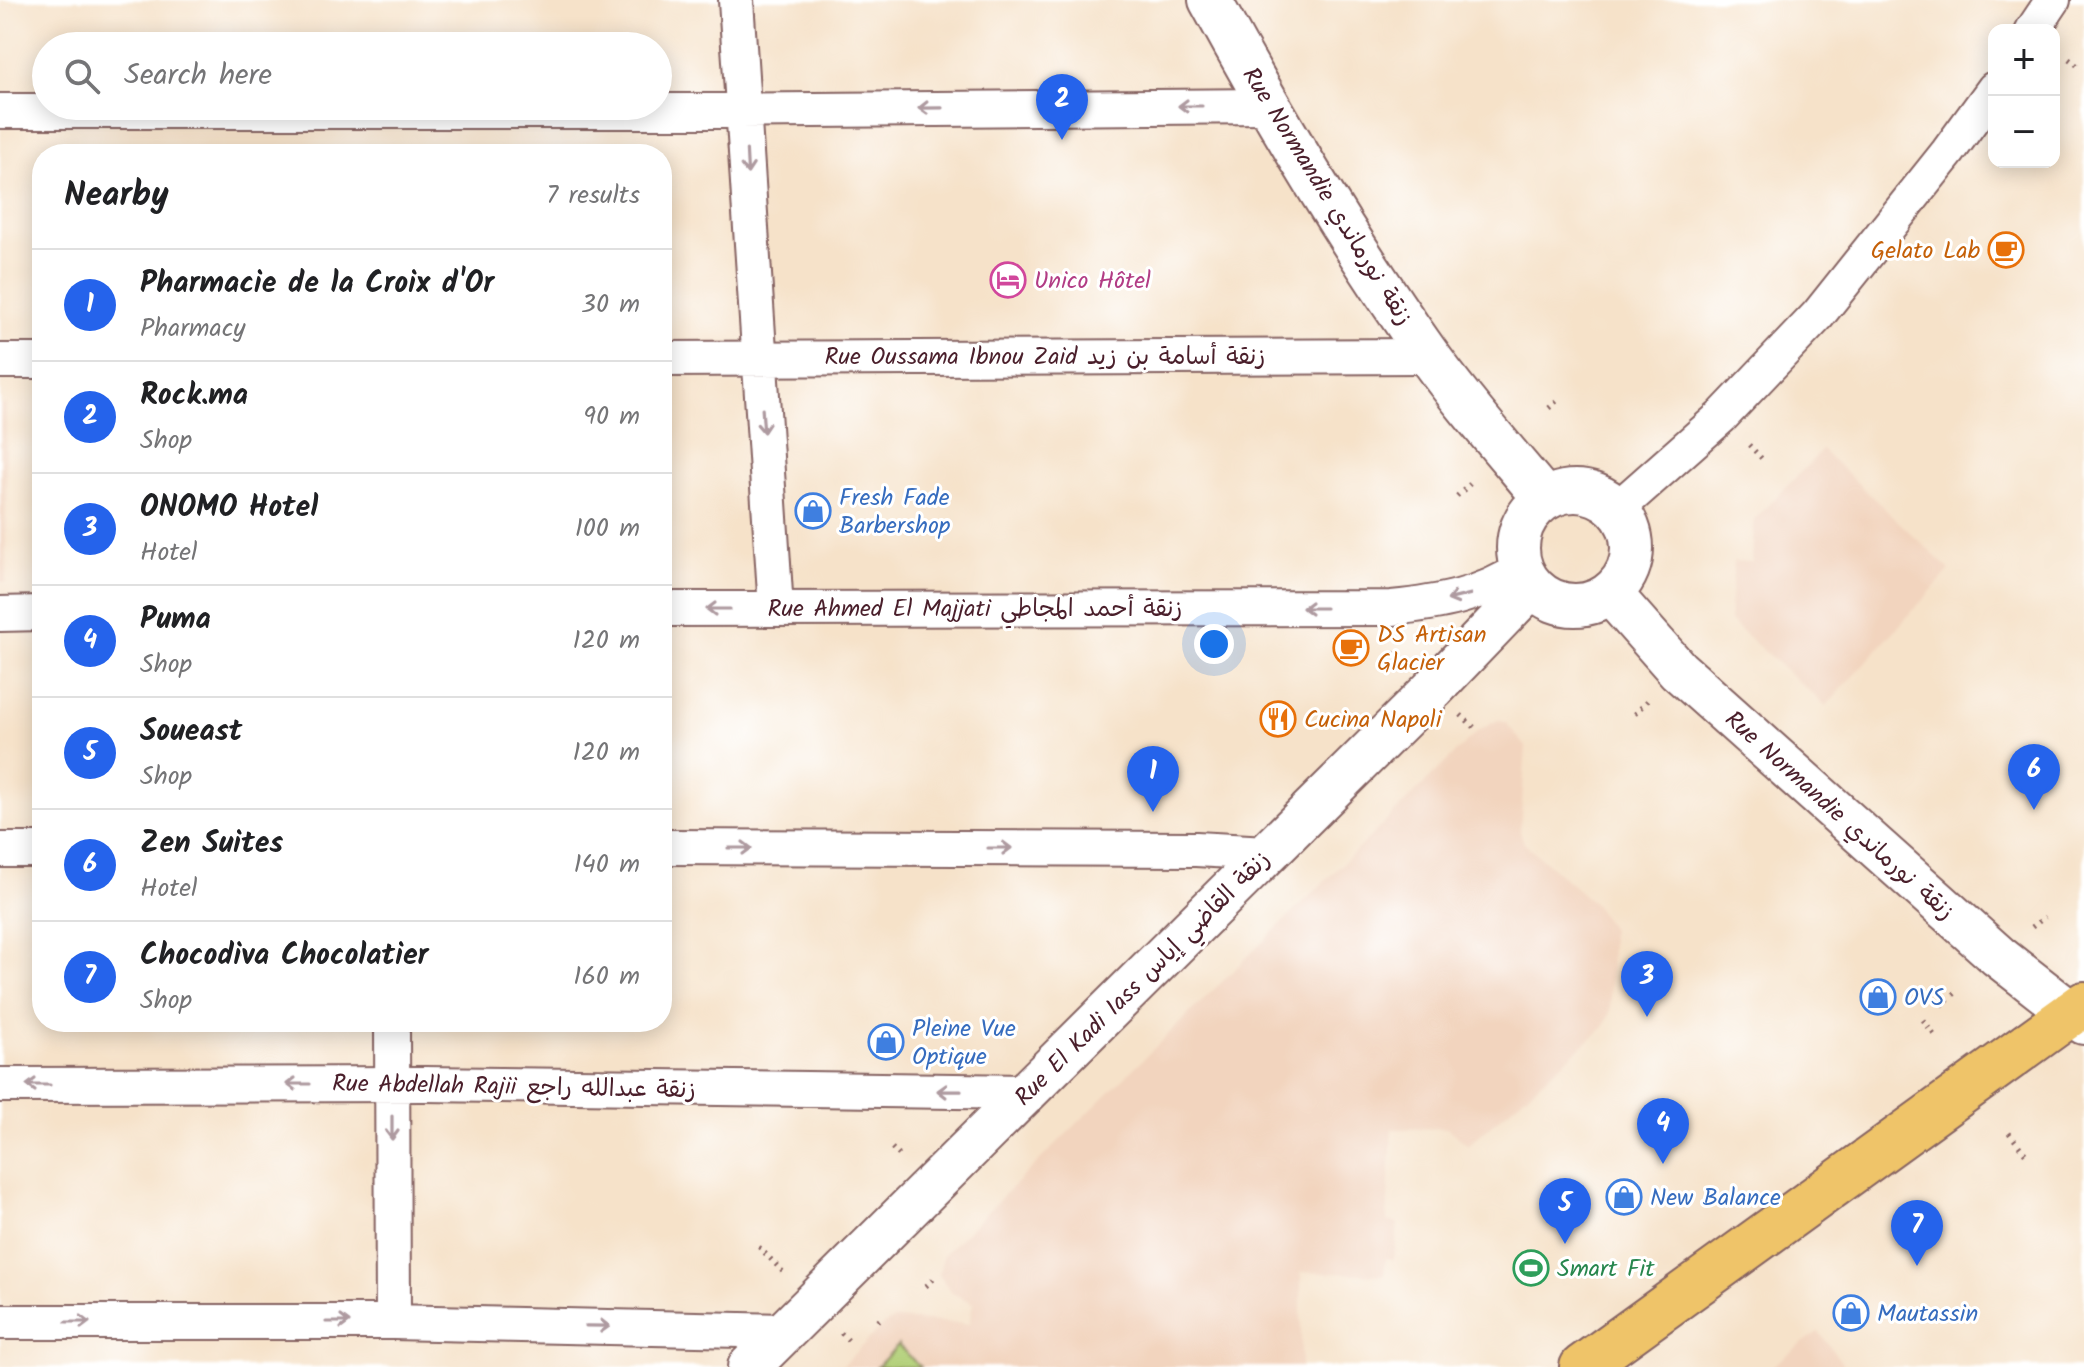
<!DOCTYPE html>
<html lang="en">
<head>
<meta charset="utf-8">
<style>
	:root { --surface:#fff; --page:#f6f6f6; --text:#202124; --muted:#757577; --line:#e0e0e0; --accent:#2563eb }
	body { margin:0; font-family:Kalam,"Playpen Sans Arabic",sans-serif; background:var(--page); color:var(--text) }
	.controls { position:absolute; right:24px; top:24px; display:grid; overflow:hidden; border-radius:16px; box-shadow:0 4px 20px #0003 }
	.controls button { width:72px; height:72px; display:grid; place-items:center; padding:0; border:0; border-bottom:2px solid var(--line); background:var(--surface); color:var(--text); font:40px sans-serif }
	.you { position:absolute; left:1214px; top:644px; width:28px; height:28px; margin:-20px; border:6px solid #fff; border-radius:50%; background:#1a73e8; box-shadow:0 0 0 12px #1a73e833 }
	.badge { display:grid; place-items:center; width:52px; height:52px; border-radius:50%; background:var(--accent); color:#fff; font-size:26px; font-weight:700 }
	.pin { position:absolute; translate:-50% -66px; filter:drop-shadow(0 2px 4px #0008) }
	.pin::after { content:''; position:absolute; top:42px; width:28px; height:24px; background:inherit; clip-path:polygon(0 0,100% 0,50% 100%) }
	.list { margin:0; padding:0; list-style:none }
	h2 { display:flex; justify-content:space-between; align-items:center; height:104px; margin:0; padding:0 32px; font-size:34px }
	h2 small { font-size:26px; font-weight:400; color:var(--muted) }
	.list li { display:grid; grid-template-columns:52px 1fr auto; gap:24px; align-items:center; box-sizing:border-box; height:112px; padding:0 32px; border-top:2px solid var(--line) }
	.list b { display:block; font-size:30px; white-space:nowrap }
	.list p { margin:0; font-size:26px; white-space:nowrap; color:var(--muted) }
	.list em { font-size:26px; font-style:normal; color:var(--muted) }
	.icon { flex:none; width:44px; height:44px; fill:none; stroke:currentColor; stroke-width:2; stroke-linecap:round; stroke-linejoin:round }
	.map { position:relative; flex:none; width:2084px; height:1367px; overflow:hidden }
	.search { position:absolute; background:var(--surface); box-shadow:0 4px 20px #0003; left:32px; top:32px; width:640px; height:88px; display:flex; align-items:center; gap:20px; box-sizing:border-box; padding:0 28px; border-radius:44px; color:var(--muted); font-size:30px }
	.panel { position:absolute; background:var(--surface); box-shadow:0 4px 20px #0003; left:32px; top:144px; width:640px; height:888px; border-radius:32px }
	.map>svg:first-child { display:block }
	.built { fill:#f2d4be }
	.green { fill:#b1cf76; stroke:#7e7750; stroke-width:2 }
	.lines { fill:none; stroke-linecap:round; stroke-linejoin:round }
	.minor-casing { stroke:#866362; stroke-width:38 }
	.tertiary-casing { stroke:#866362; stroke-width:46 }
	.primary-casing { stroke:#866362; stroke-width:48 }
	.path { stroke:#866362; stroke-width:5; stroke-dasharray:2 6; stroke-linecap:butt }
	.minor { stroke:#fff; stroke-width:34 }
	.tertiary { stroke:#fff; stroke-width:42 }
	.primary { stroke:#efc469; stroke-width:44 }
	.oneway { stroke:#ae9aa0 }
	.labels { text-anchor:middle; stroke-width:6; stroke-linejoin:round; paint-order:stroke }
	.street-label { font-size:24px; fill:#4a1f2b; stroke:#fff }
	.food-label { font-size:24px; fill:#c56008; stroke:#fff; text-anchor:start }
	.hotel-label { font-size:24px; fill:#b23c85; stroke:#fff; text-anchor:start }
	.shop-label { font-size:24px; fill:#366cbe; stroke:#fff; text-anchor:start }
	.leisure-label { font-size:24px; fill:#27864d; stroke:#fff; text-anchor:start }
</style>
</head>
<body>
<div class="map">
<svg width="2084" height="1367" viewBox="0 0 2084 1367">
	<rect width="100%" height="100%" fill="#fff"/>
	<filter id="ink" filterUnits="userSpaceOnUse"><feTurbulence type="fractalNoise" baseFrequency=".0125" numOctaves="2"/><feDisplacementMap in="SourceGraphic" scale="16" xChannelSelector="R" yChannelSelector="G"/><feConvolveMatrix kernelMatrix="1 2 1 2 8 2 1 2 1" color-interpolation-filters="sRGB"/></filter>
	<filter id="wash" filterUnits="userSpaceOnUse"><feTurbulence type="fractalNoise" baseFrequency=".006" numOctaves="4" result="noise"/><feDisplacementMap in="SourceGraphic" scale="32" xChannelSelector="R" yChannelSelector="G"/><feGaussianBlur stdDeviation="1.8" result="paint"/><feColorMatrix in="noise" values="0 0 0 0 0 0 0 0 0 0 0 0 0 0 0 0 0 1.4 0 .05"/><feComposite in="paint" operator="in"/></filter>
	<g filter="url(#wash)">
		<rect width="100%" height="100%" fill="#f6e2c9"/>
		<path class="built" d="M 0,404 L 6,404 L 6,582 L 0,582 Z
			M 1822,450 L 1950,570 L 1826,706 L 1729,620 L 1734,561 L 1752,562 L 1754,520 Z
			M 1498,720 L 1506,723 L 1526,747 L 1520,831 L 1524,843 L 1593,903 L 1611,929 L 1610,1012 L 1604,1027 L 1468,1145 L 1447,1128 L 1392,1129 L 1387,1221 L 1398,1223 L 1394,1259 L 1386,1258 L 1384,1275 L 1301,1272 L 1301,1367 L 841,1367 L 882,1326 L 895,1319 L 969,1324 L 973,1303 L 952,1293 L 939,1275 L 943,1255 L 1478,731 Z
			M 1819,1332 L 1845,1367 L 1771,1367 L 1818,1332 Z"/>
		<path class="green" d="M 898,1345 L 920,1367 L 877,1367 Z"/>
	</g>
	<g filter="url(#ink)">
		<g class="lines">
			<defs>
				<path id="minor" d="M 736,0 L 776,609
					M 2033,30 L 2053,0
					M 0,111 L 705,111 L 1268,106
					M 662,359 L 1429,356
					M 0,361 L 42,361
					M 1617,509 L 1721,417 L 1818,315 L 1948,152 L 1994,89
					M 662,609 L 1392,608 C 1438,603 1482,596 1521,569
					M 0,614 L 42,613
					M 662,847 L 1196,849 L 1267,853
					M 0,850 L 42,850
					M 392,1022 L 393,1322
					M 0,1085 L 425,1084 L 1027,1092
					M 0,1322 L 393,1322 L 785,1331"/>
				<path id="tertiary" d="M 1210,0 C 1276,121 1346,239 1426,352 C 1462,403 1505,451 1545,499
					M1518 548a57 57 0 1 1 114 0a57 57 0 1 1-114 0Z
					M 1610,593 L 1678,670 L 1998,956 L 2084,1023
					M 749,1367 L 1433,689 L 1532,586"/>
				<path id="primary" d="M 1582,1367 L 2084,1004"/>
			</defs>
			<use href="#minor" class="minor-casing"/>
			<use href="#tertiary" class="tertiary-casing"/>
			<use href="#primary" class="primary-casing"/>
			<path class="path" d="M 2069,59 L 2078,66
				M 1549,408 L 1557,401
				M 1749,445 L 1765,462
				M 1457,496 L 1470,484
				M 1393,653 L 1403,662
				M 1635,714 L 1650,698
				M 1461,715 L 1474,727
				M 2032,927 L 2045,917
				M 1941,1005 L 1957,992
				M 1923,1020 L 1935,1036
				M 2009,1133 L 2028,1157
				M 892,1148 L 902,1158
				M 759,1247 L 785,1274
				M 926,1286 L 934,1279
				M 878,1321 L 883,1317
				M 841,1333 L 852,1344"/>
			<use href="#minor" class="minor"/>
			<use href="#tertiary" class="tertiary"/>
			<use href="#primary" class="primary"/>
		</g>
		<defs><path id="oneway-shaft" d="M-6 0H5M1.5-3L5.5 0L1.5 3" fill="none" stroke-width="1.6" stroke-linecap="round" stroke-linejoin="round" transform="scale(2)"/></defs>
		<g class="oneway">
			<use href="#oneway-shaft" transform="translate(1190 106) rotate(180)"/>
			<use href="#oneway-shaft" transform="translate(930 108) rotate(179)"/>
			<use href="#oneway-shaft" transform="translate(747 162) rotate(87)"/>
			<use href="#oneway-shaft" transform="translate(763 421) rotate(86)"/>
			<use href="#oneway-shaft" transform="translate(1459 597) rotate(166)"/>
			<use href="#oneway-shaft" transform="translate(1314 608) rotate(180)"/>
			<use href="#oneway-shaft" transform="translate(718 609) rotate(180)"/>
			<use href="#oneway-shaft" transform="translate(740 848)"/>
			<use href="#oneway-shaft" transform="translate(1000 848)"/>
			<use href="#oneway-shaft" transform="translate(298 1084) rotate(180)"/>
			<use href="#oneway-shaft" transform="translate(38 1085) rotate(180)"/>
			<use href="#oneway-shaft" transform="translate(949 1091) rotate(-179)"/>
			<use href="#oneway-shaft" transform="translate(392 1128) rotate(90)"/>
			<use href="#oneway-shaft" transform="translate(78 1322)"/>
			<use href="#oneway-shaft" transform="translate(338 1322)"/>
			<use href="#oneway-shaft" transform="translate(598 1326) rotate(1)"/>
		</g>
	</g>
	<defs>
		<symbol id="cafe-ring" viewBox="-11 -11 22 22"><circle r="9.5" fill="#fff" stroke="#e8710a" stroke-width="1.5"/><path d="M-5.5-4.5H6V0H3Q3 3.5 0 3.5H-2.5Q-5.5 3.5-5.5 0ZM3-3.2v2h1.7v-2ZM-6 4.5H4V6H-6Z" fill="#e8710a"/></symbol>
		<symbol id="hotel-ring" viewBox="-11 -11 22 22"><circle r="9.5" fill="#fff" stroke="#d1479c" stroke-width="1.5"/><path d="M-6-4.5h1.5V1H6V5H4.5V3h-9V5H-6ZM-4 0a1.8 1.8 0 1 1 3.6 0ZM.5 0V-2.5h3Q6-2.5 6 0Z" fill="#d1479c"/></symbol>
		<symbol id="shop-ring" viewBox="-11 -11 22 22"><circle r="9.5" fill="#fff" stroke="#3f7fe0" stroke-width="1.5"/><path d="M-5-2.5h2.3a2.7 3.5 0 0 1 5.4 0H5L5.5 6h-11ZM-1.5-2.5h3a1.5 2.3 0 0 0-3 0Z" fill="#3f7fe0"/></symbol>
		<symbol id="restaurant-ring" viewBox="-11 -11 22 22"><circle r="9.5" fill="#fff" stroke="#e8710a" stroke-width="1.5"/><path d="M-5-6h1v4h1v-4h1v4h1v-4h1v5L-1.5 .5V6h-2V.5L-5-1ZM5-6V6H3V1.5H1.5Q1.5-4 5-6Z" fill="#e8710a"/></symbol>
		<symbol id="stadium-ring" viewBox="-11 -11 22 22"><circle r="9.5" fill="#fff" stroke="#2e9e5b" stroke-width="1.5"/><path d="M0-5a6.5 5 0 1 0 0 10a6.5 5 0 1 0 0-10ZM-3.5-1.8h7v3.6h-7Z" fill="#2e9e5b"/></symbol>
	</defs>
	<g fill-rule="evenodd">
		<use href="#cafe-ring" x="1986" y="230" width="40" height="40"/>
		<use href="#hotel-ring" x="988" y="260" width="40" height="40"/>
		<use href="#shop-ring" x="793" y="491" width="40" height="40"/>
		<use href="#cafe-ring" x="1331" y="628" width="40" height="40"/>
		<use href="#restaurant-ring" x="1258" y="699" width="40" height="40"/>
		<use href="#shop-ring" x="1858" y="977" width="40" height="40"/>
		<use href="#shop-ring" x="866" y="1022" width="40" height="40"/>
		<use href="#shop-ring" x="1604" y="1177" width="40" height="40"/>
		<use href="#stadium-ring" x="1511" y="1248" width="40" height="40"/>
		<use href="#shop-ring" x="1831" y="1293" width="40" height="40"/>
	</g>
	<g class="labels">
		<g class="street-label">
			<text transform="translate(1328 196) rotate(58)" y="8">Rue Normandie زنقة نورماندي</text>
			<text x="1045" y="364">Rue Oussama Ibnou Zaid زنقة أسامة بن زيد</text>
			<text x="975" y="616">Rue Ahmed El Majjati زنقة أحمد المجاطي</text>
			<text transform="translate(1840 815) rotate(42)" y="8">Rue Normandie زنقة نورماندي</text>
			<text transform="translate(1142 978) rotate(-45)" y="8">Rue El Kadi Iass زنقة القاضي إياس</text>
			<text transform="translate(514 1086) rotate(1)" y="8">Rue Abdellah Rajii زنقة عبدالله راجع</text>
		</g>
		<g class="food-label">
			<text x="1980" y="258" text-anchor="end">Gelato Lab</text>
			<text x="1377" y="642">DS Artisan<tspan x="1377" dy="28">Glacier</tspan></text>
			<text x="1304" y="727">Cucina Napoli</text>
		</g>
		<g class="hotel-label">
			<text x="1034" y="288">Unico Hôtel</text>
		</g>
		<g class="shop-label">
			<text x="839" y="505">Fresh Fade<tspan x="839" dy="28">Barbershop</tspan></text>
			<text x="1904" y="1005">OVS</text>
			<text x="912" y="1036">Pleine Vue<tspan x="912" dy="28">Optique</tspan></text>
			<text x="1650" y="1205">New Balance</text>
			<text x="1877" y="1321">Mautassin</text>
		</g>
		<g class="leisure-label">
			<text x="1557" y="1276">Smart Fit</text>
		</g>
	</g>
</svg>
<div class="controls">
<button>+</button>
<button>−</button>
</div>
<div class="you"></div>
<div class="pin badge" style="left:1153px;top:812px">1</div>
<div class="pin badge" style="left:1062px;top:140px">2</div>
<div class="pin badge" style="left:1647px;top:1017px">3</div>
<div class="pin badge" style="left:1663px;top:1164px">4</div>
<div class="pin badge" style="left:1565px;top:1244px">5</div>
<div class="pin badge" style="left:2034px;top:810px">6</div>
<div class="pin badge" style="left:1917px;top:1266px">7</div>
<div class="search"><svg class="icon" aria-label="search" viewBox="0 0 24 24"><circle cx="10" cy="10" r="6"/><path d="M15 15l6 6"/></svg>Search here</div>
<section class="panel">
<h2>Nearby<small>7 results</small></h2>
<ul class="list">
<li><span class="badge">1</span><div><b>Pharmacie de la Croix d'Or</b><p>Pharmacy</p></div><em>30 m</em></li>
<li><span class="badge">2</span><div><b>Rock.ma</b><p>Shop</p></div><em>90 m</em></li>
<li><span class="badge">3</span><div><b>ONOMO Hotel</b><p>Hotel</p></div><em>100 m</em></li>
<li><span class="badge">4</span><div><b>Puma</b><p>Shop</p></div><em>120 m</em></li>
<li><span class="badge">5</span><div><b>Soueast</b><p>Shop</p></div><em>120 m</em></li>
<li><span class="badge">6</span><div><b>Zen Suites</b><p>Hotel</p></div><em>140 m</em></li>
<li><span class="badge">7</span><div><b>Chocodiva Chocolatier</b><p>Shop</p></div><em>160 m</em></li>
</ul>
</section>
</div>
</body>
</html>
